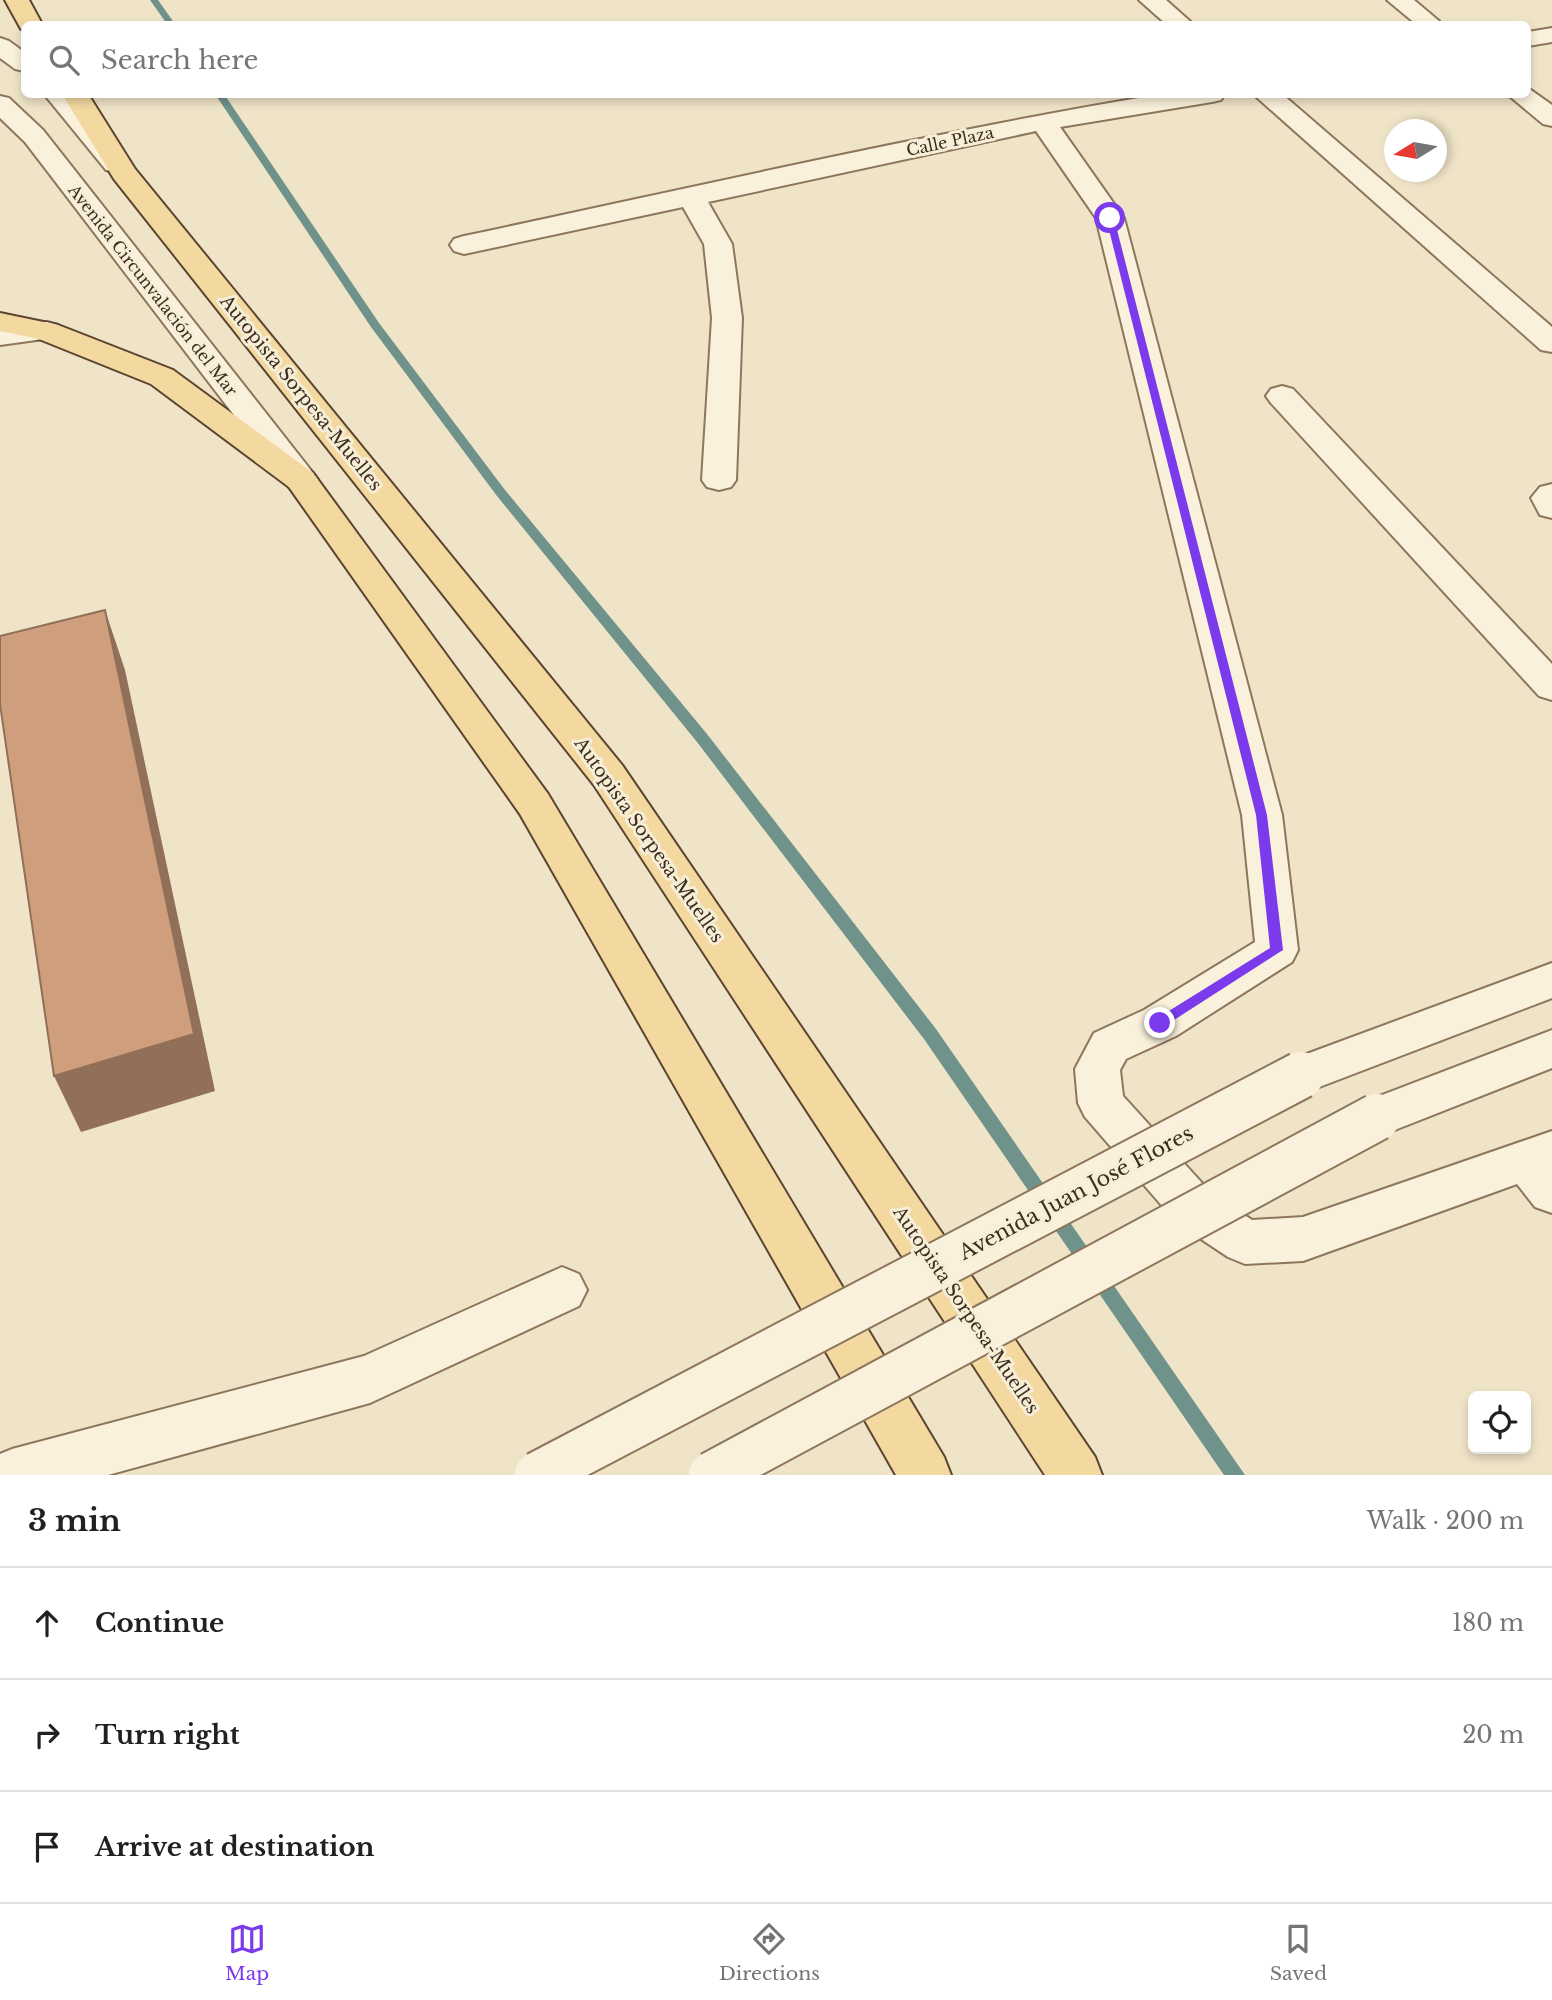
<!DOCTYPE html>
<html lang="en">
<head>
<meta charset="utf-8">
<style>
	:root { --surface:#fff; --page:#f2f2f2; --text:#202124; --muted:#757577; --line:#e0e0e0; --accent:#7c3aed }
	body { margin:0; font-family:"Libre Baskerville",serif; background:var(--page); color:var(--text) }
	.controls { position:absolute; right:21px; bottom:21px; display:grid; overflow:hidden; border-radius:10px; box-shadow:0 4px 10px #0003 }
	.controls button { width:63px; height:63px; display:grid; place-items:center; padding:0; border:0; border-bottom:2px solid var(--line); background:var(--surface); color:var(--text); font:35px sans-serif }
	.compass { position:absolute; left:1384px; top:119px; width:63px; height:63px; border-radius:50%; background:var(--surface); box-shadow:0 4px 10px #0003; rotate:259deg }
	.stop { position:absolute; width:21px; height:21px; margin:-16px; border:5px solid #7c3aed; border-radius:50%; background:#fff }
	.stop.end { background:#7c3aed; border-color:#fff; box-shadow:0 2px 7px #0008 }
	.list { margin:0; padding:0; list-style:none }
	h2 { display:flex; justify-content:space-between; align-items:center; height:91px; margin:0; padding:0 28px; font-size:30px }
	h2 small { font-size:23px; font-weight:400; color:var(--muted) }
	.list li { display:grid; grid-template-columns:46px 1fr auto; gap:21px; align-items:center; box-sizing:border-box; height:112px; padding:0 28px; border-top:2px solid var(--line) }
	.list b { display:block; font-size:26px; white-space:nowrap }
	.list em { font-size:23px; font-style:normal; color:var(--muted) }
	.icon { flex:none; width:38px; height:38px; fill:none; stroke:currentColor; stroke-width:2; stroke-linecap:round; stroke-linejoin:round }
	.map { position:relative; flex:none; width:1552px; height:1475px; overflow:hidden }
	.search { position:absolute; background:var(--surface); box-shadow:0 4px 10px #0003; left:21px; right:21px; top:21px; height:77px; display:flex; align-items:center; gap:18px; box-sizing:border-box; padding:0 24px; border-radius:10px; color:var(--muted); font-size:26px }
	.sheet { height:427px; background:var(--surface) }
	nav { display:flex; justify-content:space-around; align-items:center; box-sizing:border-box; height:98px; border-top:2px solid var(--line); background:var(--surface); font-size:19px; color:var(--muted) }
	nav a { display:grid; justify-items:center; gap:4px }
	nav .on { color:var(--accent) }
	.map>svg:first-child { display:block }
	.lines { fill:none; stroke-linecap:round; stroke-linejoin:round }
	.stream { fill:#6f938a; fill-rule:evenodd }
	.minor-casing { stroke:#8d765c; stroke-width:4 }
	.major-casing { stroke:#5b4430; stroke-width:4 }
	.minor { fill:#faf1dc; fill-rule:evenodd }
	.major { fill:#f3d9a0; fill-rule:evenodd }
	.minor-bridge-casing { stroke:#8d765c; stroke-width:50; stroke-linecap:butt }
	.minor-bridge { stroke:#faf1dc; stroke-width:46 }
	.shaded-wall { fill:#916f58 }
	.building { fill:#cf9f7d; stroke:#916f58; stroke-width:2 }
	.route { fill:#7c3aed }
	.labels { text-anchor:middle; stroke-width:6; stroke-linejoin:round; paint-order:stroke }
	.far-street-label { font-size:16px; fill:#3d2e20; stroke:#f7eed8 }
	.street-label { font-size:18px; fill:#3d2e20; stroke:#f7eed8 }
	.near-street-label { font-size:21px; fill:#3d2e20; stroke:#f7eed8 }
</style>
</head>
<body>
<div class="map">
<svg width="1552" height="1475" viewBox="0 0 1552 1475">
	<rect width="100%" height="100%" fill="#f0e4c8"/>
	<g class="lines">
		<path class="stream" d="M 150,0 L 158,0 L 175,24 L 167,24 Z
			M 215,94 L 224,94 L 379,323 L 505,490 L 707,734 L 936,1029 L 1245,1475 L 1224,1475 L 924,1039 L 697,742 L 497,496 L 371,327 Z"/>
		<defs>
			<path id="minor" d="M 1139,0 L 1166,0 L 1193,24 L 1166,24 Z
				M 1387,0 L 1414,0 L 1439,21 L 1437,24 L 1416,24 Z
				M 1552,28 L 1552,42 L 1528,46 L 1528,32 Z
				M 0,38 L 9,41 L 24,52 L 24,71 L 15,69 L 0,58 Z
				M 1528,88 L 1552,105 L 1552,126 L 1543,124 L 1507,94 L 1528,94 Z
				M 44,94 L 71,94 L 126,158 L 130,164 L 126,170 L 116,172 L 106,170 Z
				M 1162,94 L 1225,94 L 1221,100 L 1212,102 L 1060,127 L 1124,218 L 1282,815 L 1298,950 L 1292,962 L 1176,1036 L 1126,1059 L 1120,1070 L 1123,1096 L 1211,1193 L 1252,1220 L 1303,1217 L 1552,1131 L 1552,1213 L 1535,1207 L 1517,1184 L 1303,1261 L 1245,1264 L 1228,1257 L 1177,1223 L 1085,1117 L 1078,1103 L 1075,1069 L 1094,1033 L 1144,1010 L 1255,942 L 1242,815 L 1096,218 L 1036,131 L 708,202 L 732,244 L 742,318 L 736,480 L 731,487 L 719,490 L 707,487 L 702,480 L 712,318 L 704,244 L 683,207 L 464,254 L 454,251 L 450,245 L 454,239 L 464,236 C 696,187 927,133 1162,94 Z
				M 1253,94 L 1282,94 L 1552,327 L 1552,352 L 1541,350 Z
				M 0,96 L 9,98 L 43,130 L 313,473 L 318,480 L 313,487 L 301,490 L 289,487 L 25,142 L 0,118 Z
				M 47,322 L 58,325 L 62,331 L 58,337 L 0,345 L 0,327 Z
				M 1282,386 L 1293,389 L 1552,664 L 1552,700 L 1539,696 L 1271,403 L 1266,396 L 1271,389 Z
				M 1552,484 L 1552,518 L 1540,515 L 1531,498 L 1540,487 Z
				M 1552,963 L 1552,998 L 1301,1094 L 1285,1088 L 1278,1075 L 1285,1062 Z
				M 1552,1030 L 1552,1068 L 1377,1137 L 1361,1131 L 1354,1117 L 1361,1103 Z
				M 562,1267 L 579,1274 L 587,1290 L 579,1306 L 370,1403 L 108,1475 L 0,1475 L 0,1454 L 12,1449 L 364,1356 Z"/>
			<path id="major" d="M 5,0 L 29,0 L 42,24 L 24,24 L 24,30 L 21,29 Z
				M 62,94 L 88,94 L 135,169 L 622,765 L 1095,1457 L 1102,1475 L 1045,1475 L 594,785 L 114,179 Z
				M 0,313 L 58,325 L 173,370 L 313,473 L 548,794 L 944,1457 L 951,1475 L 896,1475 L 520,814 L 289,487 L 151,384 L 39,339 L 0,331 Z"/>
		</defs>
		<use href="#minor" class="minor-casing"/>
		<use href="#major" class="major-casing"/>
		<use href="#minor" class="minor"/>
		<use href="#major" class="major"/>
		<defs>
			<path id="minor-bridge" d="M 538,1475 L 1301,1075
				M 712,1475 L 1377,1117"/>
		</defs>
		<use href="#minor-bridge" class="minor-bridge-casing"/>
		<use href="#minor-bridge" class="minor-bridge"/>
	</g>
	<path class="shaded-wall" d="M 105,610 L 125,670 L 215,1091 L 81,1132 L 54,1076 Z"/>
	<path class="building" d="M 105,610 L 194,1034 L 54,1076 L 0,704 L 0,636 Z"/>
	<path class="route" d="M 1110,215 L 1114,218 L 1267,815 L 1283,950 L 1160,1029 L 1154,1023 L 1156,1019 L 1270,948 L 1256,815 L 1106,218 Z"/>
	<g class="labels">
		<g class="far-street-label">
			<text transform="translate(950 141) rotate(-12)" y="6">Calle Plaza</text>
			<text transform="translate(153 290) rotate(52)" y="6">Avenida Circunvalación del Mar</text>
		</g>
		<g class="street-label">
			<text transform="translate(301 393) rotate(51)" y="6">Autopista Sorpesa-Muelles</text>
			<text transform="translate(649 840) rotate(55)" y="6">Autopista Sorpesa-Muelles</text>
			<text transform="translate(966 1310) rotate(56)" y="6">Autopista Sorpesa-Muelles</text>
		</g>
		<g class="near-street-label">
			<text transform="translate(1076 1193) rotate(-28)" y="7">Avenida Juan José Flores</text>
		</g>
	</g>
</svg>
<div class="controls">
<button><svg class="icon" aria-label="locate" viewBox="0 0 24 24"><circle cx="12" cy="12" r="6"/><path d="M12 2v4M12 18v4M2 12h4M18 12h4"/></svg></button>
</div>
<svg class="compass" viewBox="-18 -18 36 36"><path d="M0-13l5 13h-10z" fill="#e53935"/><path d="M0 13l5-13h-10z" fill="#757577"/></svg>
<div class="stop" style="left:1110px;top:218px"></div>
<div class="stop end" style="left:1160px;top:1023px"></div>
<div class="search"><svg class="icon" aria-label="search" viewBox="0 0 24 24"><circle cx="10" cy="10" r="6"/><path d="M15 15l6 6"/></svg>Search here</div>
</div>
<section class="sheet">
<h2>3 min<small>Walk · 200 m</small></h2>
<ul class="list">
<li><svg class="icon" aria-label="ahead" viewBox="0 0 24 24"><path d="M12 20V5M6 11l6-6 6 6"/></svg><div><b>Continue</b></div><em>180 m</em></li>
<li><svg class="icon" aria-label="right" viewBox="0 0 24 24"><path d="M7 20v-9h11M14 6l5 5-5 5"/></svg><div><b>Turn right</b></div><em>20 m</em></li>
<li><svg class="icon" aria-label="arrive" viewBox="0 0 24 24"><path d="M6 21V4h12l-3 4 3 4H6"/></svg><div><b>Arrive at destination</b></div></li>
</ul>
</section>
<nav>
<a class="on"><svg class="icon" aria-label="map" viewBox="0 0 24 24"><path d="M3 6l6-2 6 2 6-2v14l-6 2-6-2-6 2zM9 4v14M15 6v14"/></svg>Map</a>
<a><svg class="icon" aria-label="directions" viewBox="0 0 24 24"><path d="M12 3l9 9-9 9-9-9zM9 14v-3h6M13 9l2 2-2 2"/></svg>Directions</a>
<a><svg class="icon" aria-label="saved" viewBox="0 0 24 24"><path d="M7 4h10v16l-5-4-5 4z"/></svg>Saved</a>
</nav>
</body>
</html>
